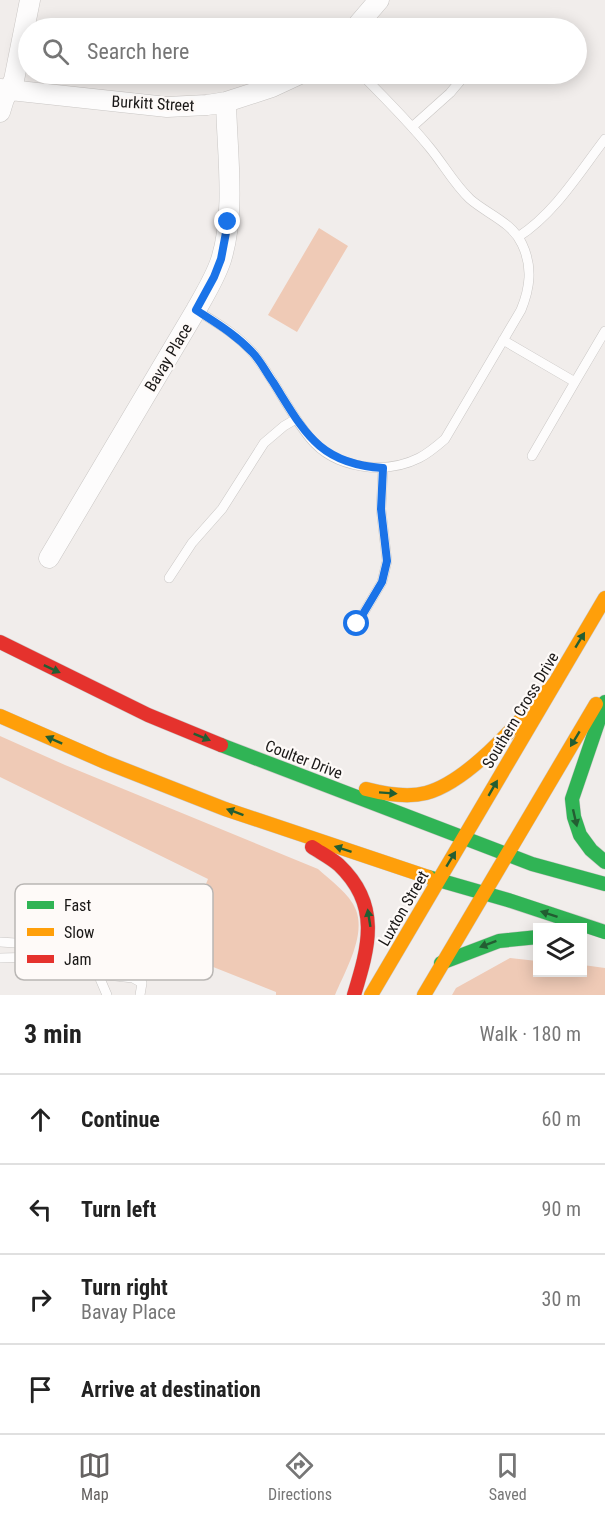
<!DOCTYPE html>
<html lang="en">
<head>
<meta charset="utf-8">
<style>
	:root { --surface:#fff; --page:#f2f2f2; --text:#222; --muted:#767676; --line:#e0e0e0; --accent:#656261 }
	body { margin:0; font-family:"Roboto Condensed",sans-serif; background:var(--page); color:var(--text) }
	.controls { position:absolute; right:18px; bottom:18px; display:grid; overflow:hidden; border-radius:0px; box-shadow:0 3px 15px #0003 }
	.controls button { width:54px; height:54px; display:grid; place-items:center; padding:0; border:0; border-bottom:2px solid var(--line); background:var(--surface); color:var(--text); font:30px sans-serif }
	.stop { position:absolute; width:18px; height:18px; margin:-14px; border:4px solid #1a73e8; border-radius:50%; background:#fff }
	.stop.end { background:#1a73e8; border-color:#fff; box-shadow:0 2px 6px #0008 }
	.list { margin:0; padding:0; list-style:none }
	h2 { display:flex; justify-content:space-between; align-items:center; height:78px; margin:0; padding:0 24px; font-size:26px }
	h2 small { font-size:20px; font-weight:400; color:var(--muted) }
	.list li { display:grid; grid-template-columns:39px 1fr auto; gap:18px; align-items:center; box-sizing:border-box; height:90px; padding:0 24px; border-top:2px solid var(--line) }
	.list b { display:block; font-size:22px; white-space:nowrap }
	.list p { margin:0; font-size:20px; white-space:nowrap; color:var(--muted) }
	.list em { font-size:20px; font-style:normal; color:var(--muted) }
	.icon { flex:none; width:33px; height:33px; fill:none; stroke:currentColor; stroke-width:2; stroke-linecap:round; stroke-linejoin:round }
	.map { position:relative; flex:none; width:605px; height:995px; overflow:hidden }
	.search { position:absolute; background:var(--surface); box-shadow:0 3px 15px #0003; left:18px; right:18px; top:18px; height:66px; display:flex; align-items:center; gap:15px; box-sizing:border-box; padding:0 21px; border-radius:33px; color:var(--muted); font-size:22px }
	.sheet { height:438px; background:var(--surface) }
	nav { display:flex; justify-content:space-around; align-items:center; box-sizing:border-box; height:84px; border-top:2px solid var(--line); background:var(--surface); font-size:16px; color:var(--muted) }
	nav a { display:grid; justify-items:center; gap:3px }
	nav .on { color:var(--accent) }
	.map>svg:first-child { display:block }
	.green { fill:#efcab6 }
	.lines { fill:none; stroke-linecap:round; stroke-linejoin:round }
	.lane-casing { stroke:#c9c6c4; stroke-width:10 }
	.street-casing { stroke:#c9c6c4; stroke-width:21 }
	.fast-casing { stroke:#c9c6c4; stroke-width:15 }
	.slow-casing { stroke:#c9c6c4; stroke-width:15 }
	.jam-casing { stroke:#c9c6c4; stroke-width:15 }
	.lane { stroke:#fdfcfc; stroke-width:9 }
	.street { stroke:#fdfcfc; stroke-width:20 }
	.fast { stroke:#30b455; stroke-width:14 }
	.slow { stroke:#ff9f0a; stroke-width:14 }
	.jam { stroke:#e5322d; stroke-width:14 }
	.oneway { fill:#235e32 }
	.route { stroke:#1a73e8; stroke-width:8 }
	.labels { text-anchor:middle; stroke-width:4.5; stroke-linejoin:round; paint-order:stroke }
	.street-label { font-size:16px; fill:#191716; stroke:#fefaf8 }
	.key { fill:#fefaf8; stroke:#b9b6b4; stroke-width:1.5 }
	.key-label { font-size:16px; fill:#191716 }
</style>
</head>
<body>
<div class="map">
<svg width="605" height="995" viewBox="0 0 605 995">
	<rect width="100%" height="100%" fill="#f1edeb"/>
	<path class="green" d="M 319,228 L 348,246 L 297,332 L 268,315 Z
		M 0,736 L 65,765 L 318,869 C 331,881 349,893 356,910 C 366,936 345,971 335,995 L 276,995 L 276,992 L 178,953 L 208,879 L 0,777 Z
		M 510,958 L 537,961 L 538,972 L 582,972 L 583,965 L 605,968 L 605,995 L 452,995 L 456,988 Z"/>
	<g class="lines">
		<defs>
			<path id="lane" d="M 412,127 L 450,93 L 466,74
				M 518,237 C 555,213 579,173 605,139
				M 196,310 C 217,323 238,335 254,354 C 275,381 289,412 310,438 C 335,469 385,475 419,458 C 429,453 437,446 445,439 L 521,310 C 530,288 533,267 522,244 C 512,222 487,214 470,199 C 454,184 444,165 430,148 C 409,122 385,98 361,74
				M 503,340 L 575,382 L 605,331
				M 532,456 L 575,382
				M 169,578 L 192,543 L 222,509 L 264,443 L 284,426 L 296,419
				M 357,624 L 382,582 L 387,561 L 381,509 L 383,468
				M 0,942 L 46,945 L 73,963
				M 0,958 L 39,957 L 98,974 L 107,995
				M 98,974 L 133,978 L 142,983 L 140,995"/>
			<path id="street" d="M 355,28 L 379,0
				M 0,89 L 167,107 L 207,105 L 226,102 L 272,87 L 300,74
				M 0,112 L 4,99 L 14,80 L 30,0
				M 49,558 L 196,310 C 205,294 215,278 221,260 C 236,212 227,152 226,102"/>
			<path id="fast" d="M 605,702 L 572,799 L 574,817 L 580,835 L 591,850 L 605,862
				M 221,745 L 532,864 L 605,884
				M 428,877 L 508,900 L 605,932
				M 441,963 L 499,941 L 538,937"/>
			<path id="slow" d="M 0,716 L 105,762 L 225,809 L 428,877
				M 366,789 C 385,794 407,798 426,793 C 471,781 522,717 555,683
				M 371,995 L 605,598
				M 424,995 L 596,704"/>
			<path id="jam" d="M 0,642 L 148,715 L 221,745
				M 312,847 C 321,853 331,858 339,865 C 381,905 369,946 354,995"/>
		</defs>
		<use href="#lane" class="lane-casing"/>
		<use href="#street" class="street-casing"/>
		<use href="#fast" class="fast-casing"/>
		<use href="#slow" class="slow-casing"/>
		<use href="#jam" class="jam-casing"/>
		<use href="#lane" class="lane"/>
		<use href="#street" class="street"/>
		<use href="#fast" class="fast"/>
		<use href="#slow" class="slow"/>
		<use href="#jam" class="jam"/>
	</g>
	<defs><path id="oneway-solid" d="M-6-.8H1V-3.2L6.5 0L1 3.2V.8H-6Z" transform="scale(1.5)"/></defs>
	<g class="oneway">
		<use href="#oneway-solid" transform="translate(580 640) rotate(-59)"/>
		<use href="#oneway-solid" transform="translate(52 669) rotate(25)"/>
		<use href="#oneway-solid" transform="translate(202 737) rotate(22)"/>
		<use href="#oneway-solid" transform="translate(575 739) rotate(121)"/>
		<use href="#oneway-solid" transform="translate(54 740) rotate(-156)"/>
		<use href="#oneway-solid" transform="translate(493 788) rotate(-60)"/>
		<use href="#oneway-solid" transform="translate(388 793) rotate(4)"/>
		<use href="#oneway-solid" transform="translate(235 812) rotate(-160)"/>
		<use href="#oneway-solid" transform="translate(575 818) rotate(77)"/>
		<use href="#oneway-solid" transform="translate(343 849) rotate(-162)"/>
		<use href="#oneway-solid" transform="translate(451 859) rotate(-59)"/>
		<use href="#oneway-solid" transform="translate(549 914) rotate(-162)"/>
		<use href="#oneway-solid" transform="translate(369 918) rotate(-99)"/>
		<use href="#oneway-solid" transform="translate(488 944) rotate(159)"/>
	</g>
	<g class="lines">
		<path class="route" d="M 228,222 L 221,259 L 214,277 L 196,310 C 216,323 235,334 252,352 C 260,360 266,372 273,382 C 304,431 318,464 383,468 L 381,509 L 387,561 L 382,582 L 357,624"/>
	</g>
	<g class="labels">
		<g class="street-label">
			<text transform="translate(153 103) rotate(3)" y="6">Burkitt Street</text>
			<text transform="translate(168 357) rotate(-59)" y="6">Bavay Place</text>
			<text transform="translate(520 710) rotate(-59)" y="6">Southern Cross Drive</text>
			<text transform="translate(304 759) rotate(21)" y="6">Coulter Drive</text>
			<text transform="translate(403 908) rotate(-60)" y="6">Luxton Street</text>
		</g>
	</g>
	<rect x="15" y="884" width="198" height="96" rx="9" class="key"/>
	<rect x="27" y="901" width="27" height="8" fill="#30b455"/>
	<rect x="27" y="928" width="27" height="8" fill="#ff9f0a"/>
	<rect x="27" y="955" width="27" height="8" fill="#e5322d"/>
	<g class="key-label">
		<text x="64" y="911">Fast</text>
		<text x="64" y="938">Slow</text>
		<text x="64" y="965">Jam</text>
	</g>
</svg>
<div class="controls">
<button><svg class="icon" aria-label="layers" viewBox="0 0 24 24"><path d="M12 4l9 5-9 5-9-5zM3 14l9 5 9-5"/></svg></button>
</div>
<div class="stop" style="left:357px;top:624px"></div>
<div class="stop end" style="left:228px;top:222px"></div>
<div class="search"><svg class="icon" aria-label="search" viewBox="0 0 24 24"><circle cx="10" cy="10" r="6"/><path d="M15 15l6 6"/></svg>Search here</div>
</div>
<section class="sheet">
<h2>3 min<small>Walk · 180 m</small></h2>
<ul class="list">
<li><svg class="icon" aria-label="ahead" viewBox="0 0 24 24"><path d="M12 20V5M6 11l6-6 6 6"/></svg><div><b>Continue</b></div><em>60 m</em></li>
<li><svg class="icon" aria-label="left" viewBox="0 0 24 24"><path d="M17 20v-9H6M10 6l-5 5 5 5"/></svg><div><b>Turn left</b></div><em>90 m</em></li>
<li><svg class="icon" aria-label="right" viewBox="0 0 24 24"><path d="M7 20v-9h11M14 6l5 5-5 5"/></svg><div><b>Turn right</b><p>Bavay Place</p></div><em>30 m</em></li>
<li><svg class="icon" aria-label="arrive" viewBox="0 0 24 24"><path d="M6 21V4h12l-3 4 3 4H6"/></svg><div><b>Arrive at destination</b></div></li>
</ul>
</section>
<nav>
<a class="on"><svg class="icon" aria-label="map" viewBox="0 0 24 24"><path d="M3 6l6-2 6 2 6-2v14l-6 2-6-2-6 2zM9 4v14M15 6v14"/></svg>Map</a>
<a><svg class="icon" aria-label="directions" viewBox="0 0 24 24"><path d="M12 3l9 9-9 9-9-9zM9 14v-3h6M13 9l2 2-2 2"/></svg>Directions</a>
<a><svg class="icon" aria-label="saved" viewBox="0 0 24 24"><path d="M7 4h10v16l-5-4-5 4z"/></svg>Saved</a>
</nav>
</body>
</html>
